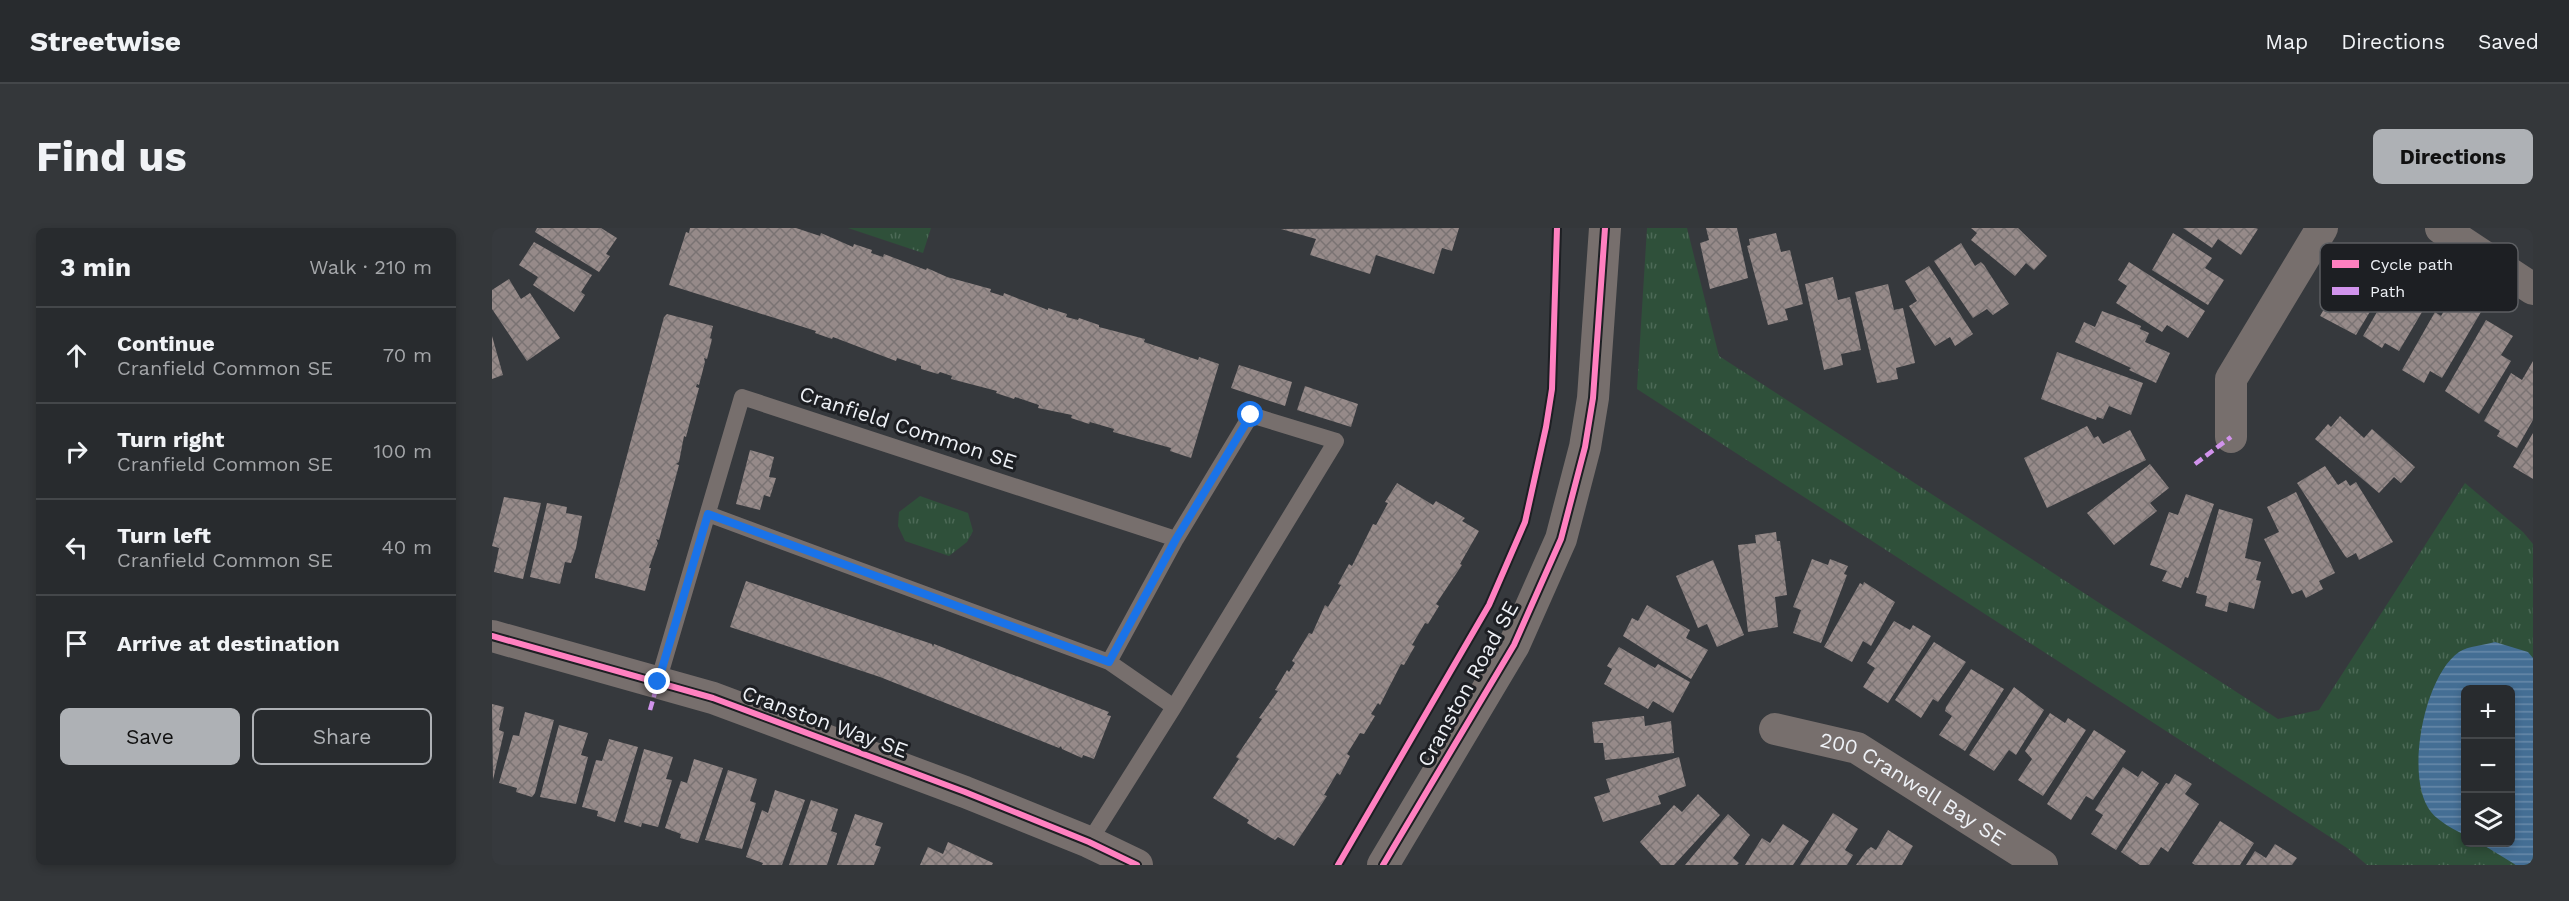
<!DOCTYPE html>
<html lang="en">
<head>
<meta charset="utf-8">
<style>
	:root { --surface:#282b2e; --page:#34373a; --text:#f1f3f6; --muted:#a5a7aa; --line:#44474a; --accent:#aeb1b5 }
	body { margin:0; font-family:"Work Sans",sans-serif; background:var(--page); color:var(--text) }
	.controls { position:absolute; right:18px; bottom:18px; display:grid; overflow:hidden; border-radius:9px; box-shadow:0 3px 9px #0003 }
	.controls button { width:54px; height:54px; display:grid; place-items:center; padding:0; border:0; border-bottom:2px solid var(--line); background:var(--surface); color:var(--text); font:30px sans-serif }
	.stop { position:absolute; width:18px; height:18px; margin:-14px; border:4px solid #1a73e8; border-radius:50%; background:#fff }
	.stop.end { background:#1a73e8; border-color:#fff; box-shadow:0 2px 6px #0008 }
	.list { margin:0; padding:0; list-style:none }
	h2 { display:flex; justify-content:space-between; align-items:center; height:78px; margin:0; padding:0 24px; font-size:26px }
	h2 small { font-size:20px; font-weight:400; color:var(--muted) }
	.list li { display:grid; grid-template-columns:39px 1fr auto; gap:18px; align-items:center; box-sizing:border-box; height:96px; padding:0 24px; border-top:2px solid var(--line) }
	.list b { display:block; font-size:22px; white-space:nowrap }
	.list p { margin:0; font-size:20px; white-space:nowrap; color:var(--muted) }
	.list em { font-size:20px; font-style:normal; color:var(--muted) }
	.actions { display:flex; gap:12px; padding:18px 24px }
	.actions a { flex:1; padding:14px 0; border:2px solid var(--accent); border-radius:9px; text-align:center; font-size:21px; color:var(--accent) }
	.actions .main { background:var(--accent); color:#111 }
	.icon { flex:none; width:33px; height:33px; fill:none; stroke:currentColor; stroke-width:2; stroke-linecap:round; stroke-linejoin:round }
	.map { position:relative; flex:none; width:2041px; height:637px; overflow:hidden; border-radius:9px }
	header { display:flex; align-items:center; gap:36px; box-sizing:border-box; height:84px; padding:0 30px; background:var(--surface); border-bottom:2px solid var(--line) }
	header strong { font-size:28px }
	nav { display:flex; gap:33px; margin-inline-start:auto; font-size:21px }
	.intro { display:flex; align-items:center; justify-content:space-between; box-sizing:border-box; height:144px; padding:0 36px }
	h1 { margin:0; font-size:42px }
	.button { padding:15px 27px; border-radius:9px; background:var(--accent); color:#111; font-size:21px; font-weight:700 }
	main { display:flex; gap:36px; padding:0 36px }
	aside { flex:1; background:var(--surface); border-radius:9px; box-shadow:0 3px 9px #0003 }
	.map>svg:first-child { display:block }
	.park { fill:url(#park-tufts); fill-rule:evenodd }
	.water { fill:url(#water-rules) }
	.building { fill:url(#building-cross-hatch) }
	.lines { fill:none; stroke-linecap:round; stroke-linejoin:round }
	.service { stroke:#776f6d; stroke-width:16 }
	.minor { stroke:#776f6d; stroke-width:32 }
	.quiet { stroke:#d193ec; stroke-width:4.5; stroke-dasharray:9 4.5; stroke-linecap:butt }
	.cycleway-casing { stroke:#1d1f23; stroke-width:10 }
	.cycleway { stroke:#ff80c0; stroke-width:6 }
	.route { stroke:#1a73e8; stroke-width:8 }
	.labels { text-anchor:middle; stroke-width:6; stroke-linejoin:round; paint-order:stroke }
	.street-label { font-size:21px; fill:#eef1f6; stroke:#1d1f23 }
	.key { fill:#1d1f23; stroke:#5c5e62; stroke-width:1.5 }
	.key-label { font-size:16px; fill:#eef1f6 }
</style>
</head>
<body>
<header>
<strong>Streetwise</strong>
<nav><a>Map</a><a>Directions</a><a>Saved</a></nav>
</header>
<div class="intro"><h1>Find us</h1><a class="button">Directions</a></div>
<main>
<aside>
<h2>3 min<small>Walk · 210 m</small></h2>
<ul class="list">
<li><svg class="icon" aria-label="ahead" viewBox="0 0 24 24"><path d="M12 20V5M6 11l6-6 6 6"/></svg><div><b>Continue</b><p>Cranfield Common SE</p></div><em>70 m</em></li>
<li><svg class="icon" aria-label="right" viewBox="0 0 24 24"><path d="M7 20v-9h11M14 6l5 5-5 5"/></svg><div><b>Turn right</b><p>Cranfield Common SE</p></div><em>100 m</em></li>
<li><svg class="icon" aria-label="left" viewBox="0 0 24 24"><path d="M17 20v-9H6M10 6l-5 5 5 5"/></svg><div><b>Turn left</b><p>Cranfield Common SE</p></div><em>40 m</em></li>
<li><svg class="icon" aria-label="arrive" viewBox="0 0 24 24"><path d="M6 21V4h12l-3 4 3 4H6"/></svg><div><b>Arrive at destination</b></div></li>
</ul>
<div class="actions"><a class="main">Save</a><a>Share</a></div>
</aside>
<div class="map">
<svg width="2041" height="637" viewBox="0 0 2041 637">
	<defs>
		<pattern id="park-tufts" width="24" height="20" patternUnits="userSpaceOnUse" patternTransform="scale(1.5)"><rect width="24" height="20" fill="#2f503a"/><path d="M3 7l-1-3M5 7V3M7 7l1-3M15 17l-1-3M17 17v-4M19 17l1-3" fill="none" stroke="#4d6a57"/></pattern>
		<pattern id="water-rules" width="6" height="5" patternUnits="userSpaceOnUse" patternTransform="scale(1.5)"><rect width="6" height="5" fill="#446e94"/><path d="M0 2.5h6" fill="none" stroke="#688aa9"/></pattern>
		<pattern id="building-cross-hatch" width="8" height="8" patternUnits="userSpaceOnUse" patternTransform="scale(1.5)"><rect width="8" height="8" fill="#968a89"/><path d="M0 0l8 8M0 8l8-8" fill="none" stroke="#7a7373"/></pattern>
	</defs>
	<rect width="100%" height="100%" fill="#36393d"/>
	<path class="park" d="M 356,0 L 439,0 L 431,25 Z
		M 1155,0 L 1195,0 L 1227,128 L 1786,491 L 1827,482 L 1973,255 L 2031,304 L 2041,316 L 2041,637 L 1875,637 L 1855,620 L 1145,161 ZM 1974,461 L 2018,461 L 2018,614 L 1974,614 Z
		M 428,268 L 476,285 L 481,303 L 475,314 L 457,328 L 413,313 L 406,298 L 407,284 Z"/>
	<path class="water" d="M 2003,414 L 2036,424 L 2041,430 L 2041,637 L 2024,637 L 1988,615 L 2018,614 L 2018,461 L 1974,461 L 1973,607 C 1963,602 1947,594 1939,584 C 1912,550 1932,448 1967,424 C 1976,418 1993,417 2003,414 Z"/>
	<path class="building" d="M 45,0 L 109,0 L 125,10 L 114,26 L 118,28 L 107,44 L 43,4 Z
		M 198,0 L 304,0 L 328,8 L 329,5 L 361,19 L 362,16 L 380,22 L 379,25 L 391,29 L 392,26 L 434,42 L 435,40 L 455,49 L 499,61 L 498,64 L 511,68 L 512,65 L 556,82 L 556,80 L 575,86 L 574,89 L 586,92 L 587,90 L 607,97 L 607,99 L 653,111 L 652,114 L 706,132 L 707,129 L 727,136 L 699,230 L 678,223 L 679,220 L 621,204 L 622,201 L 598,194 L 597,196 L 579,190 L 580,187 L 546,180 L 547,177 L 523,169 L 522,171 L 504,165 L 505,163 L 459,151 L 460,148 L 448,144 L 446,146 L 429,141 L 429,138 L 405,130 L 404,133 L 341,109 L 340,111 L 323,105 L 324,103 L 177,57 L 194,4 L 197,5 Z
		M 967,0 L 960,23 L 950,20 L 942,46 L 884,27 L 878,46 L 818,27 L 824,11 L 789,1 Z
		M 1214,0 L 1245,0 L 1256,50 L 1218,61 L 1208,15 L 1217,12 Z
		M 1479,0 L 1526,0 L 1555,28 L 1542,42 L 1534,35 L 1523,48 L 1479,12 L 1485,5 Z
		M 1691,0 L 1764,0 L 1766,1 L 1749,27 L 1726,11 L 1720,20 Z
		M 1284,5 L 1289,24 L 1298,22 L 1311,76 L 1293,81 L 1296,92 L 1276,97 L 1255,18 L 1258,17 L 1257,11 Z
		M 1681,5 L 1720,30 L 1713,40 L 1732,52 L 1716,77 L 1660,42 Z
		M 42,14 L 100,47 L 89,64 L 93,67 L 82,84 L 41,57 L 46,49 L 27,37 Z
		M 1469,15 L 1483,38 L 1489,34 L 1492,37 L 1517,76 L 1501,87 L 1495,81 L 1481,90 L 1442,33 Z
		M 1880,19 L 1907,35 L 1864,107 L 1828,88 L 1859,35 L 1868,40 Z
		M 1637,34 L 1713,83 L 1696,110 L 1675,97 L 1670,104 L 1624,75 L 1635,58 L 1626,52 Z
		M 1913,36 L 1939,51 L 1929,68 L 1936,74 L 1907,123 L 1893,115 L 1890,120 L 1871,108 Z
		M 1437,38 L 1481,106 L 1463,118 L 1458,109 L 1443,118 L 1417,78 L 1425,73 L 1413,53 Z
		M 1341,49 L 1346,72 L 1358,69 L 1369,122 L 1349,126 L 1351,137 L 1332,142 L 1313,56 Z
		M 17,51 L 29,71 L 38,65 L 68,110 L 35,133 L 0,81 L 0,62 Z
		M 1396,56 L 1402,82 L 1411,80 L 1423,135 L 1404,140 L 1406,151 L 1385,155 L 1363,64 Z
		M 1961,68 L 1989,84 L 1950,150 L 1938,143 L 1932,155 L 1910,142 L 1943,84 L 1949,88 Z
		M 1610,83 L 1649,98 L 1648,101 L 1657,105 L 1653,114 L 1678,125 L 1664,155 L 1637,142 L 1639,140 L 1583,114 L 1592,94 L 1603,99 Z
		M 175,86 L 221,98 L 218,110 L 220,111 L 215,131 L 212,130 L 213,134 L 207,157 L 205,156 L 204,159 L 207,160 L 194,209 L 192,208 L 187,234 L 184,236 L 187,237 L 167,312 L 164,311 L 166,315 L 157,340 L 159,340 L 153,363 L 103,350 L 103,347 L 172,89 Z
		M 1994,92 L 2021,108 L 2009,127 L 2019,133 L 1987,186 L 1953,163 Z
		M 0,108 L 11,147 L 0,151 Z
		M 1565,124 L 1651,155 L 1639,187 L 1617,178 L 1611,191 L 1605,189 L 1604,192 L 1549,171 Z
		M 2041,133 L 2041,192 L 2025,220 L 2005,208 L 2008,203 L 1992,193 L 2019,145 L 2030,152 Z
		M 747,137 L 800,154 L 793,178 L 739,160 Z
		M 813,158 L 866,176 L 859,199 L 805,182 Z
		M 1848,188 L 1872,210 L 1880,201 L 1923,239 L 1909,255 L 1902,249 L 1887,265 L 1823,211 L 1836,196 L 1839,199 Z
		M 1595,198 L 1602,210 L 1606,208 L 1611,216 L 1638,202 L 1654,232 L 1555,280 L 1532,230 Z
		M 2041,205 L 2041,251 L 2021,239 Z
		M 258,222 L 282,229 L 277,249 L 284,250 L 278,269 L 272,267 L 268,282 L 244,276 Z
		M 1658,236 L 1677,260 L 1658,275 L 1665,283 L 1622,317 L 1595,285 Z
		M 1833,238 L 1846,257 L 1854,252 L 1858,258 L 1864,254 L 1901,314 L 1867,332 L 1864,325 L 1855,330 L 1853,328 L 1805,255 Z
		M 905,255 L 941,277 L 944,273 L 973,290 L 970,293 L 987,303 L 968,336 L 970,337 L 944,376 L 947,378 L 936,396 L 933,395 L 920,417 L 923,418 L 912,437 L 909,436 L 888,477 L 886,475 L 879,486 L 883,488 L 872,506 L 868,505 L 855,526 L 858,528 L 848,547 L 845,545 L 832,567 L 835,568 L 802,618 L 786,609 L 783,612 L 755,595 L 757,592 L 721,570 L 747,531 L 744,529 L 770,491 L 767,490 L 786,463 L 783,462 L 795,442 L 797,444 L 803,435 L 800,433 L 817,405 L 820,406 L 833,377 L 836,379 L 849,357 L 846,356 L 857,336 L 860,338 L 881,296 L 884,297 L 896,275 L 893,274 Z
		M 1804,264 L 1843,345 L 1827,353 L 1831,361 L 1814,370 L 1810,362 L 1800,366 L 1772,311 L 1787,304 L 1775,279 Z
		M 1694,266 L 1722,276 L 1696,350 L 1693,349 L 1689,360 L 1670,353 L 1675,343 L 1658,337 L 1677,284 L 1686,287 Z
		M 12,269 L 49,275 L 31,351 L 2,344 L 7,320 L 0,318 Z
		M 55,275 L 75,279 L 74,285 L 90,288 L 84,320 L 79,335 L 73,334 L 68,356 L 38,349 Z
		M 1727,281 L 1761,291 L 1753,330 L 1769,334 L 1764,352 L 1769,353 L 1762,381 L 1737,374 L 1735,384 L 1713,378 L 1715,368 L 1704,365 Z
		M 1284,304 L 1285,313 L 1288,313 L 1295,367 L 1283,369 L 1286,399 L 1256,404 L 1246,317 L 1264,315 L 1263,307 Z
		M 1320,331 L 1336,337 L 1338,331 L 1356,338 L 1352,346 L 1355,347 L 1329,415 L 1301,405 L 1309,382 L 1301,379 Z
		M 1221,332 L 1252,407 L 1225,419 L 1215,396 L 1206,400 L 1184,348 Z
		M 254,353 L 440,416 L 441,419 L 442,416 L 617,484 L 615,487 L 619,488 L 602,531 L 591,527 L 590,530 L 570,521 L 569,518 L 567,520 L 388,449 L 238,399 Z
		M 1372,354 L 1403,374 L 1379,418 L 1371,413 L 1360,434 L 1332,419 L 1368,355 L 1371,357 Z
		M 1155,377 L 1198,402 L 1194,410 L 1216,422 L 1199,451 L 1131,408 L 1140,390 L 1146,393 Z
		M 1402,393 L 1418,402 L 1421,397 L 1439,408 L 1396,475 L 1371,459 L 1383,440 L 1375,435 Z
		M 1442,414 L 1474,434 L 1446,474 L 1441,471 L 1429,490 L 1403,472 Z
		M 1127,419 L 1163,440 L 1166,436 L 1198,454 L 1181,485 L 1161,473 L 1156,481 L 1112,456 L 1120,441 L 1115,438 Z
		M 1479,441 L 1512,461 L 1473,523 L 1447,507 L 1460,488 L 1453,483 L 1454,479 Z
		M 1522,459 L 1552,482 L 1524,527 L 1517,522 L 1502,543 L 1477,527 Z
		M 0,476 L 12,479 L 7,502 L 12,504 L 1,552 Z
		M 33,484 L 62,492 L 43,565 L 40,569 L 24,564 L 25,560 L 7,555 L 21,507 L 27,508 Z
		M 1558,485 L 1573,495 L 1576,490 L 1594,502 L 1551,568 L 1526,552 L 1540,531 L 1533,523 Z
		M 1152,488 L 1153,498 L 1179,493 L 1182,525 L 1113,532 L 1111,515 L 1102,515 L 1100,494 Z
		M 67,497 L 96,505 L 89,527 L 96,529 L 84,576 L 48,569 Z
		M 1602,502 L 1634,523 L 1601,572 L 1594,568 L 1579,592 L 1555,576 Z
		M 117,511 L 146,519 L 123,594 L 105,588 L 106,583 L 90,579 L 104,532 L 110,533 Z
		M 152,521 L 181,529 L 174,551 L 180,552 L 166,599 L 150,595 L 149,599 L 132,594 Z
		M 1187,529 L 1194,558 L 1166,568 L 1169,576 L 1111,594 L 1102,569 L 1118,564 L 1114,551 Z
		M 202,531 L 231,540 L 206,615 L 188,610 L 189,606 L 173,600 L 189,553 L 195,555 Z
		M 1631,539 L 1646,549 L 1650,543 L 1667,555 L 1624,622 L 1599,606 L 1611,587 L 1603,582 Z
		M 236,542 L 265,551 L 258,573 L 264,575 L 250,621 L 213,612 Z
		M 1683,546 L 1700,556 L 1693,566 L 1707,576 L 1676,624 L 1669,619 L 1657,637 L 1648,637 L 1629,624 L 1674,555 L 1677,556 Z
		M 283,562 L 313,572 L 290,637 L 270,637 L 271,635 L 254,629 L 270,582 L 276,585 Z
		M 1206,566 L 1228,587 L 1182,637 L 1169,637 L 1148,614 L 1182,577 L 1190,584 Z
		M 319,572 L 346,581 L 339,603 L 345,605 L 344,609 L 335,637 L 297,637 Z
		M 1341,585 L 1366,601 L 1353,622 L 1361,627 L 1355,637 L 1308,637 Z
		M 363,586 L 391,595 L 383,617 L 389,619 L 382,637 L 345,637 Z
		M 1236,586 L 1258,607 L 1241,630 L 1247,635 L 1245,637 L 1193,637 Z
		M 1728,593 L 1762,615 L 1748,637 L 1703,637 L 1700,635 Z
		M 1291,596 L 1317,613 L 1301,637 L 1253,637 L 1270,610 L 1278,615 Z
		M 1396,602 L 1421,618 L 1410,637 L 1364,637 L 1375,622 L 1379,619 L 1384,622 Z
		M 456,614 L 501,635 L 500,637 L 428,637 L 436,619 L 451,626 Z
		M 1783,616 L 1805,630 L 1800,637 L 1754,637 L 1763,623 L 1774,630 Z"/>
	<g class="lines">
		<path class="service" d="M 617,434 L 682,479
			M 166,454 L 250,169 L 684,311 L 617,434 L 216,286
			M 597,614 L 682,479 L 844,213 L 759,187 L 684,311"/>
		<g class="minor">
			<path d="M 1949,0 L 2041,61"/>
			<path d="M 1739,209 L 1739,151 L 1830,0"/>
			<path d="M 0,408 L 221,470 L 473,564 L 597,614 L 645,637"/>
			<path id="s1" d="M 1283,501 L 1365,520 L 1550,637"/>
			<path d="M 891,637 L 1022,417 L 1069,311 L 1093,219 L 1101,170 L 1113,0"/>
		</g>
		<path class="quiet" d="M 1703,236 L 1739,209
			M 158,482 L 166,454"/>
		<defs>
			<path id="cycleway" d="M 0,408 L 221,470 L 473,564 L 597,614 L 645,637
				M 846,637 L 997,377 L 1033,294 L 1054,199 L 1060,161 L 1065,0
				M 891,637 L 1022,417 L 1069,311 L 1093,219 L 1101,170 L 1113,0"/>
		</defs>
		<use href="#cycleway" class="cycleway-casing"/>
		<use href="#cycleway" class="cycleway"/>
	</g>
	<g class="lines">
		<path class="route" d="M 166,454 L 216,286 L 617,434 L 684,311 L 759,187"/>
	</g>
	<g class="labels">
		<g class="street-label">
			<text transform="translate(416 200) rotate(18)" y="7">Cranfield Common SE</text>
			<text transform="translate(976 456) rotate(-61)" y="7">Cranston Road SE</text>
			<text transform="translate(333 494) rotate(20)" y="7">Cranston Way SE</text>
			<text dy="7" stroke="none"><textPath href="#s1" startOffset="152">200 Cranwell Bay SE</textPath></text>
		</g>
	</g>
	<rect x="1828" y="15" width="198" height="69" rx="9" class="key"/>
	<rect x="1840" y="32" width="27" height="8" fill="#ff80c0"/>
	<rect x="1840" y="59" width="27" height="8" fill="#d193ec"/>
	<g class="key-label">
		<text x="1878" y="42">Cycle path</text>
		<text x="1878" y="69">Path</text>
	</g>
</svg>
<div class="controls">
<button>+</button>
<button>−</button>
<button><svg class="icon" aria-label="layers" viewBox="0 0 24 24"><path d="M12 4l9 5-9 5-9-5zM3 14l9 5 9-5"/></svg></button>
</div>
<div class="stop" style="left:759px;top:187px"></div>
<div class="stop end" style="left:166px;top:454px"></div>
</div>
</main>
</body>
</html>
